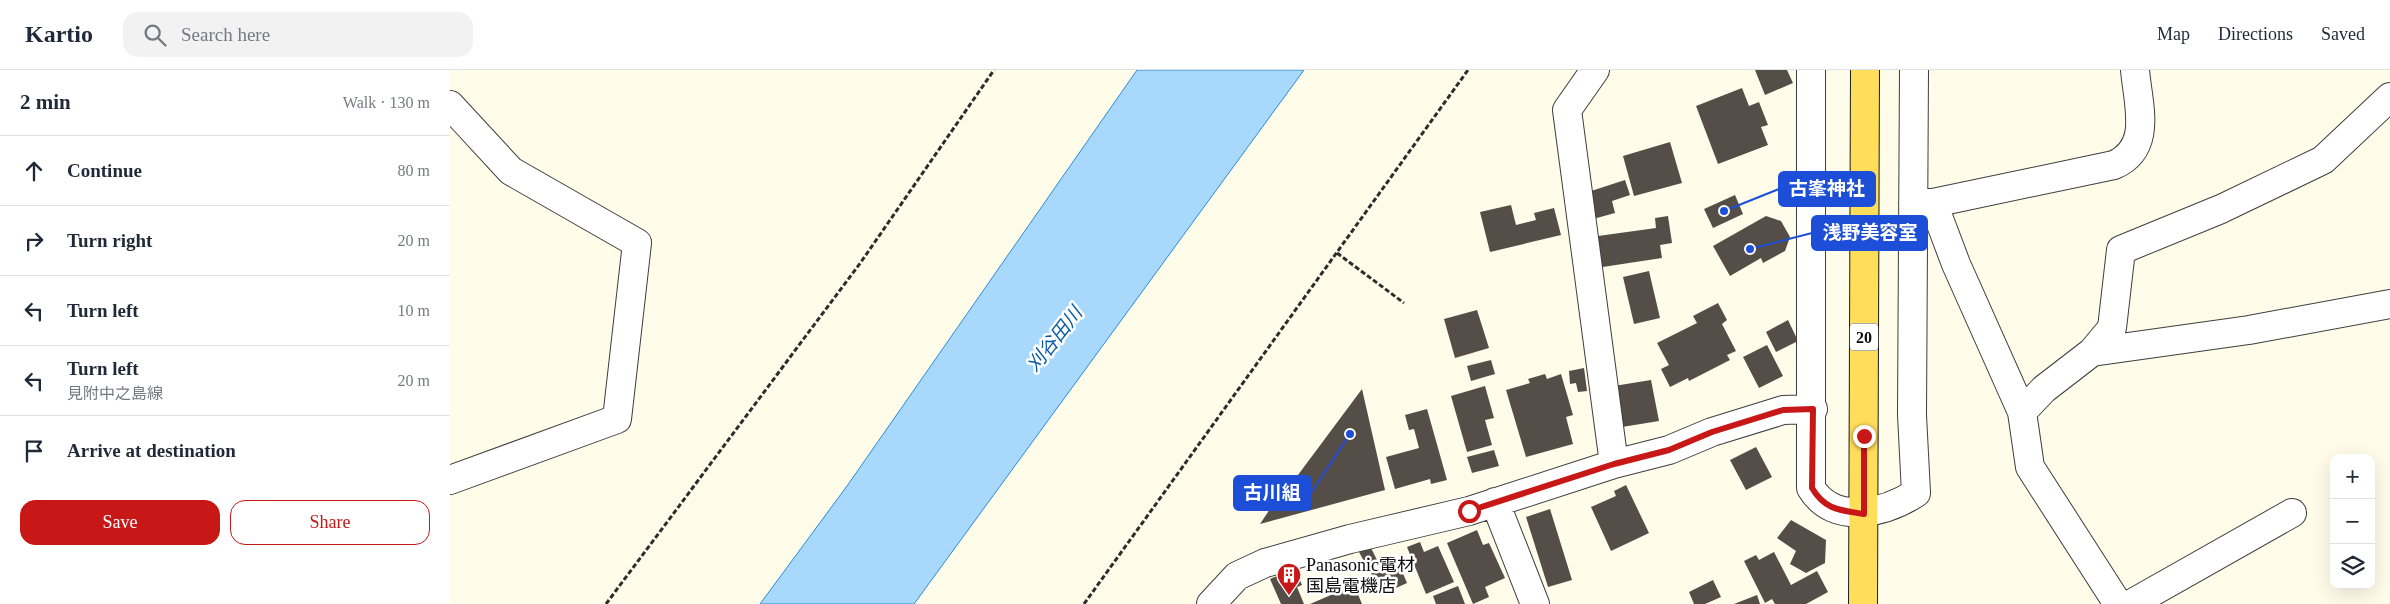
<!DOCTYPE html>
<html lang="en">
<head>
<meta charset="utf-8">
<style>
	:root { --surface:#fff; --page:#f2f2f3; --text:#1f2937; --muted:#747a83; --line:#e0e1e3; --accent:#c81717 }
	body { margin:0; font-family:"Times New Roman","Noto Sans JP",serif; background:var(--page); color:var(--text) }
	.controls { position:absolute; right:15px; bottom:15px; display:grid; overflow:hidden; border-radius:10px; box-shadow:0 5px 20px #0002 }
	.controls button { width:45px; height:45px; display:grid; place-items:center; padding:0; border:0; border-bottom:1px solid var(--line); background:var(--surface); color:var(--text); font:25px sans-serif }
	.stop { position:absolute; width:15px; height:15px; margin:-11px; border:4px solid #c81717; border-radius:50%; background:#fff }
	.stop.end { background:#c81717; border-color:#fff; box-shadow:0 1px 5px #0008 }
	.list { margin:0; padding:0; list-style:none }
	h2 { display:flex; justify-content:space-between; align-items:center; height:65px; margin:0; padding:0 20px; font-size:21px }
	h2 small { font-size:16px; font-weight:400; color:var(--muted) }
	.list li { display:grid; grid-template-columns:32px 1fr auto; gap:15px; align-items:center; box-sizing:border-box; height:70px; padding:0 20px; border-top:1px solid var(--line) }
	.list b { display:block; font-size:19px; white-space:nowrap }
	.list p { margin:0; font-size:16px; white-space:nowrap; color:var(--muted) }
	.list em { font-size:16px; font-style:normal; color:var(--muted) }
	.actions { display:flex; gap:10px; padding:15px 20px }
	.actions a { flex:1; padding:11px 0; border:1px solid var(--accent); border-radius:15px; text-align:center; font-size:18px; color:var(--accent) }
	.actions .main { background:var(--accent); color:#fff }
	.icon { flex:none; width:28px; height:28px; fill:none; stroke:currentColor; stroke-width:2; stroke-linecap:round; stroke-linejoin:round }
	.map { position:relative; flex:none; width:1940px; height:534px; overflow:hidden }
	header { display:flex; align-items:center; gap:30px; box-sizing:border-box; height:70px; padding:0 25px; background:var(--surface); border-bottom:1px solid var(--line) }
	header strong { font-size:24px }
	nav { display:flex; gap:28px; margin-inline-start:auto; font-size:18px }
	.search { width:350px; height:45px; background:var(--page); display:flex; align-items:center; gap:12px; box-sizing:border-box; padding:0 18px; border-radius:15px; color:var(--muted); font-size:19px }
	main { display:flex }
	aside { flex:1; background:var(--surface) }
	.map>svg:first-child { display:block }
	.water { fill:#a8d9fc; stroke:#288cda }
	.building { fill:#554d47 }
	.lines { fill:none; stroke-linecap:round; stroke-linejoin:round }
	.minor-casing { stroke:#3e3e3e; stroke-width:30 }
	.major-casing { stroke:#1c1c1c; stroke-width:30 }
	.path { stroke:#2d2d2d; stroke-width:3; stroke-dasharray:5 2.5; stroke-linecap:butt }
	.minor { stroke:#fff; stroke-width:28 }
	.major { stroke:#ffde5a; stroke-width:28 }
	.route { stroke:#c81717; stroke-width:6 }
	.labels { text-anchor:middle; stroke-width:5; stroke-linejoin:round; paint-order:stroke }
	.shield { fill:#fff; stroke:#545454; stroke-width:1 }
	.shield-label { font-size:16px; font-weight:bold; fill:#0b0b0b }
	.poi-label { font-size:18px; fill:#0b0b0b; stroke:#fff; text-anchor:start }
	.water-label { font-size:19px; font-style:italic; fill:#0a5ca8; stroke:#fff }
	.leader { fill:none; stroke:#1d4ed8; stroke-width:2 }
	.callout-dot { fill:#1d4ed8; stroke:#fff; stroke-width:2 }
	.callout { fill:#1d4ed8; stroke:#1d4ed8; stroke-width:2 }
	.callout-label { font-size:19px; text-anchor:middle; font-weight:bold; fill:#fff }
</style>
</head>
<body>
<header>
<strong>Kartio</strong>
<div class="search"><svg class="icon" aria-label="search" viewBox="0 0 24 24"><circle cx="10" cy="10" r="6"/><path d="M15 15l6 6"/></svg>Search here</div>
<nav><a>Map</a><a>Directions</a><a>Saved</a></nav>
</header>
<main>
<aside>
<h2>2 min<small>Walk · 130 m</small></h2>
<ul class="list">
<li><svg class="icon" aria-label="ahead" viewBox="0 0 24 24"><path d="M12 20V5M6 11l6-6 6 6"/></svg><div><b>Continue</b></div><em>80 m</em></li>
<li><svg class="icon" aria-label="right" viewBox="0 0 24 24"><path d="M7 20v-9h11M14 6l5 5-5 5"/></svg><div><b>Turn right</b></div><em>20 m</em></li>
<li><svg class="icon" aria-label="left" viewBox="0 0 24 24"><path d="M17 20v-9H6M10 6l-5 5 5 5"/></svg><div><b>Turn left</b></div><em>10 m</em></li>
<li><svg class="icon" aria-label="left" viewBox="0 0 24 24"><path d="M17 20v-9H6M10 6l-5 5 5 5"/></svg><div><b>Turn left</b><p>見附中之島線</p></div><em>20 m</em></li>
<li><svg class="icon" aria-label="arrive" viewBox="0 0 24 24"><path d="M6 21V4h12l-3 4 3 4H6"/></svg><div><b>Arrive at destination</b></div></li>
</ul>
<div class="actions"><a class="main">Save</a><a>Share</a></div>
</aside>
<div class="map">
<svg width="1940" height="534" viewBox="0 0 1940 534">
	<rect width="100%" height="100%" fill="#fffcea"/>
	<path class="water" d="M 687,0 L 854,0 L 464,534 L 310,534 L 397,416 Z"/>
	<path class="building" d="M 1305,0 L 1337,0 L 1343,13 L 1315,25 Z
		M 1292,18 L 1299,36 L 1309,32 L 1318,55 L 1311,57 L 1318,75 L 1268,94 L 1246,36 Z
		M 1220,72 L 1232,113 L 1184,126 L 1173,86 Z
		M 1175,110 L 1180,125 L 1162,131 L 1165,143 L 1143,149 L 1135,123 Z
		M 1285,125 L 1293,144 L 1263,158 L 1254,139 Z
		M 1061,135 L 1066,155 L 1086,150 L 1084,143 L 1104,138 L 1111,165 L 1040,182 L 1030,142 Z
		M 1218,146 L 1222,173 L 1210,175 L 1212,188 L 1146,198 L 1141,167 L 1206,158 L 1205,148 Z
		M 1316,146 L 1331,151 L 1340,167 L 1335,181 L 1313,193 L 1311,188 L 1280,206 L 1263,176 Z
		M 1199,201 L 1210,248 L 1184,254 L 1173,207 Z
		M 1268,233 L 1277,250 L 1272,254 L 1286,281 L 1277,285 L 1280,290 L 1239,311 L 1238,308 L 1220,317 L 1211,299 L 1219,295 L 1207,273 L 1247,253 L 1243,246 Z
		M 1027,240 L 1039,278 L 1005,288 L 994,249 Z
		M 1338,250 L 1348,271 L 1326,282 L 1316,262 Z
		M 1317,275 L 1333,306 L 1309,318 L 1293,287 Z
		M 1041,290 L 1045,304 L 1021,311 L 1017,296 Z
		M 1134,298 L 1137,321 L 1128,322 L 1126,313 L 1120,314 L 1119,301 Z
		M 1095,304 L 1097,309 L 1111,304 L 1123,345 L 1116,347 L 1123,374 L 1076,387 L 1056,320 L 1080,313 L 1078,309 Z
		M 1201,310 L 1209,351 L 1172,357 L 1164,316 Z
		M 1035,316 L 1044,348 L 1035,350 L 1042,375 L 1017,382 L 1001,326 Z
		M 912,319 L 935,420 L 810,454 L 828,427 L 848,420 L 845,409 Z
		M 977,339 L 997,410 L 981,414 L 980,409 L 945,419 L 936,387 L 969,378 L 964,359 L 959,360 L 955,345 Z
		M 1306,377 L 1322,407 L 1296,420 L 1280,390 Z
		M 1044,380 L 1049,396 L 1022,403 L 1017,387 Z
		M 1176,415 L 1199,463 L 1161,481 L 1141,437 L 1166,426 L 1164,421 Z
		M 1100,439 L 1122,510 L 1098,517 L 1076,447 Z
		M 1341,450 L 1376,470 L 1375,493 L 1356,503 L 1340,494 L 1346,481 L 1327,468 Z
		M 1027,460 L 1033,475 L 1039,473 L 1055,508 L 1035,517 L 1039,527 L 1023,534 L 997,473 Z
		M 970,472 L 974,482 L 988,476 L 1004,512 L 976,524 L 957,477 Z
		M 920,476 L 928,492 L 917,497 L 909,482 Z
		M 1324,482 L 1341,515 L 1367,501 L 1378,522 L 1356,534 L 1325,534 L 1322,529 L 1315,533 L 1294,491 L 1306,485 L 1309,490 Z
		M 947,489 L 957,513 L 930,525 L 920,501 Z
		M 827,506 L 830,513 L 848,506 L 852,515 L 847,517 L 854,534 L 831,534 L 820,509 Z
		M 1263,510 L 1271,527 L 1255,534 L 1244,534 L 1239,522 Z
		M 904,515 L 912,534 L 860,534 Z
		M 1008,516 L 1015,534 L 986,534 L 983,526 Z
		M 1307,525 L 1310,534 L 1284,534 Z"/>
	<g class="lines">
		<defs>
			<path id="minor" d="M 1145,0 L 1117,40 L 1164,394
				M 1361,0 L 1361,418 C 1384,456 1435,443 1466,423 L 1462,345 L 1464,0
				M 0,35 L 61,101 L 187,173 L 167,349 L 0,410
				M 1463,133 L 1483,133 L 1506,194 L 1572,342 L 1580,397 L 1668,534
				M 1483,133 L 1664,95 C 1703,78 1688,35 1685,0
				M 1642,282 L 1799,260 L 1940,234
				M 1572,342 L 1594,319 L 1642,282 L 1662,258 L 1671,180 L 1771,139 L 1873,90 L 1940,27
				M 1045,432 L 1085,534
				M 761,534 L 787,506 L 815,493 L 900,469 L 1019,441 L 1164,394 L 1219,380 L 1262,362 L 1333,340 L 1363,339
				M 1681,534 L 1842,443"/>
			<path id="major" d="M 1413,534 L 1415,0"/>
		</defs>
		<use href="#minor" class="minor-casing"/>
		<use href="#major" class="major-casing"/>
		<path class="path" d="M 887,183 L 954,233
			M 156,534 L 411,192 L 544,0
			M 634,534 L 1018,0"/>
		<use href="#minor" class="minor"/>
		<use href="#major" class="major"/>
	</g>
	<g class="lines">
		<path class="route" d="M 1019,441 L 1164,394 L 1219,380 L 1262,362 L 1333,340 L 1363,339 L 1362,418 C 1375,440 1390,440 1414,444 L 1414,366"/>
	</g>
	<defs>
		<symbol id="building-pin" viewBox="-11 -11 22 30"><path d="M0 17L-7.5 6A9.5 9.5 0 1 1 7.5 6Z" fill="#c81717" stroke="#fff"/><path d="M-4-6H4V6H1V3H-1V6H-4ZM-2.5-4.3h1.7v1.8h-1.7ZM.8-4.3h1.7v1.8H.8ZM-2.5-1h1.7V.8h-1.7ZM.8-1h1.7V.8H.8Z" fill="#fff"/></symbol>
	</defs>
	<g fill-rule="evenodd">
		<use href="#building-pin" x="825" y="491" width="28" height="38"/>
	</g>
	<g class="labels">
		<rect class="shield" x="1400" y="253.5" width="28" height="27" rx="4"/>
		<g class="shield-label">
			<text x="1414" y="273">20</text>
		</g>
		<g class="poi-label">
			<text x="856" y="501">Panasonic電材<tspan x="856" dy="21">国島電機店</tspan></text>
		</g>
		<g class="water-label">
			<text transform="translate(604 269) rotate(-52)" y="7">刈谷田川</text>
		</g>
	</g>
	<path class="leader" d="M1274 141L1329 119M1300 179L1362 163M900 364L861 423"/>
	<g class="callout-dot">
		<circle cx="1274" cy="141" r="5"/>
		<circle cx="1300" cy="179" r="5"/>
		<circle cx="900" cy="364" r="5"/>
	</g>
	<g class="callout">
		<rect x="1329" y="102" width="96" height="34" rx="5"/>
		<rect x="1362" y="146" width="115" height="34" rx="5"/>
		<rect x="784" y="406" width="77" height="34" rx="5"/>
	</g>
	<g class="callout-label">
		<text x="1377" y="125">古峯神社</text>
		<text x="1420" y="169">浅野美容室</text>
		<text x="822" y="429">古川組</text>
	</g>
</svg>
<div class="controls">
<button>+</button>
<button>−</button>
<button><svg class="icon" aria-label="layers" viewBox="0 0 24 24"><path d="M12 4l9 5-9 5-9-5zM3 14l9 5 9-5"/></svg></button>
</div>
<div class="stop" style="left:1019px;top:441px"></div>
<div class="stop end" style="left:1414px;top:366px"></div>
</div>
</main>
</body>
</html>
